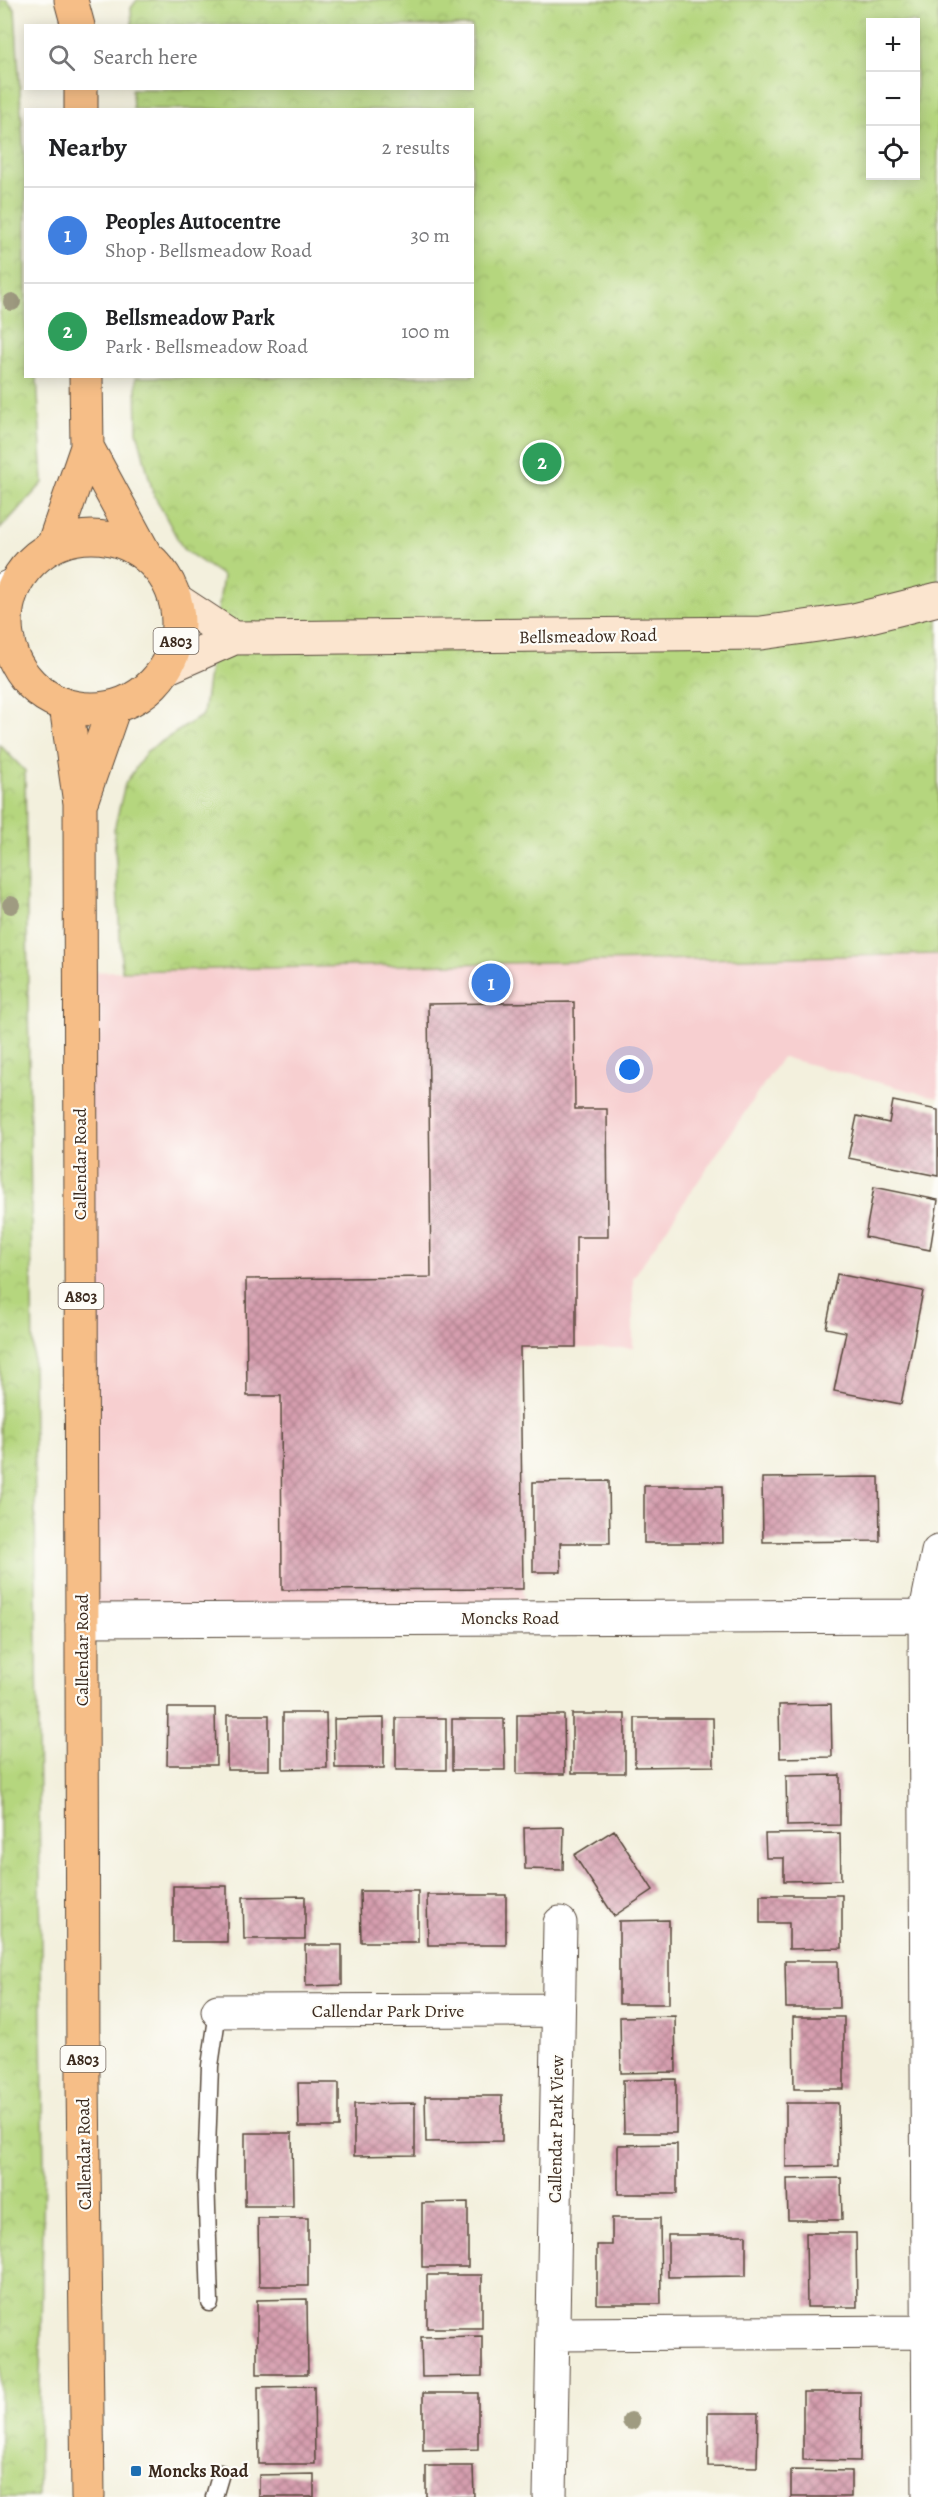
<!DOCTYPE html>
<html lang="en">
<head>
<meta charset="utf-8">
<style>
	:root { --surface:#fff; --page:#f6f6f6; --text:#202124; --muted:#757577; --line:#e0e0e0; --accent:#db2777 }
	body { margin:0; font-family:Alegreya,serif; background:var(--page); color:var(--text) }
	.controls { position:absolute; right:18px; top:18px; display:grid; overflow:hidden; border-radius:0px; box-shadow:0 3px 15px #0003 }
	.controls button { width:54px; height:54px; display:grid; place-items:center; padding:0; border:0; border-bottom:2px solid var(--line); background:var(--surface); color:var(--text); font:30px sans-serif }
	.you { position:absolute; left:630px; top:1070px; width:21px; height:21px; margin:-15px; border:4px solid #fff; border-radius:50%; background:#1a73e8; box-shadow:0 0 0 9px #1a73e833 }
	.badge { display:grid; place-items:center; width:39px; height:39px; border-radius:50%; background:var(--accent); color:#fff; font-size:20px; font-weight:700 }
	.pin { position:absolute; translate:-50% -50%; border:3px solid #fff; box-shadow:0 2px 6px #0006 }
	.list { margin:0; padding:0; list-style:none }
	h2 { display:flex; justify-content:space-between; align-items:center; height:78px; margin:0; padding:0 24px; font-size:26px }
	h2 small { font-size:20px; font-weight:400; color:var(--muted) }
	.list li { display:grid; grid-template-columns:39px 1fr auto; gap:18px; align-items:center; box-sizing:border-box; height:96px; padding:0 24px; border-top:2px solid var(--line) }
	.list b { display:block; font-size:22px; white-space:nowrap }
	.list p { margin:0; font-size:20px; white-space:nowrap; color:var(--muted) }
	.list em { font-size:20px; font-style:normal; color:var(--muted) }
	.icon { flex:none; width:33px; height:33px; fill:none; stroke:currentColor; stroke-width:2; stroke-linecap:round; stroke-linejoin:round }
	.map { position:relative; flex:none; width:938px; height:2497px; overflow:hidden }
	.search { position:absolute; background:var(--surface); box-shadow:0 3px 15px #0003; left:24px; top:24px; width:450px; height:66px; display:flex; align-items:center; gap:15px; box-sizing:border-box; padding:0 21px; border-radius:0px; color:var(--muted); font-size:22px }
	.panel { position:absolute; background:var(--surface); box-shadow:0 3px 15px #0003; left:24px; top:108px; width:450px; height:270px; border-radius:0px }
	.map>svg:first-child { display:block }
	.built { fill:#f7cfd0 }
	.park { fill:url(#park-crowns); stroke:#78804e; stroke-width:1.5; fill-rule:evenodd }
	.building { fill:url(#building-cross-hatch) }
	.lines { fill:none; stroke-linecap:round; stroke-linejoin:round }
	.lane-casing { stroke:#57483b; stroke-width:19 }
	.street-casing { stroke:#57483b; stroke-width:35 }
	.secondary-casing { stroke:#57483b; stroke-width:35 }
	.primary-casing { stroke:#57483b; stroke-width:35 }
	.lane { stroke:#fff; stroke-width:16 }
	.street { stroke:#fff; stroke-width:33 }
	.secondary { stroke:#fbe5cf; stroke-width:33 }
	.primary { stroke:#f6be87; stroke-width:33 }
	.tree { fill:#9f9b81 }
	.poi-dot { fill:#1f6fb2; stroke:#fdfcf7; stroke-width:2 }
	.labels { text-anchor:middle; stroke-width:4.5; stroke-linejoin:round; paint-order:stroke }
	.shield { fill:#fdfcf7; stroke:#75695f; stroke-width:1.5 }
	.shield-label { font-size:16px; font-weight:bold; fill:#3b2a1e }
	.street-label { font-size:18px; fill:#3b2a1e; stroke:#fdfcf7 }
	.poi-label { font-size:18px; font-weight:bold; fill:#3b2a1e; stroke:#fdfcf7; text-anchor:start }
</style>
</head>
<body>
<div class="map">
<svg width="938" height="2497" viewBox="0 0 938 2497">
	<defs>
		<pattern id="park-crowns" width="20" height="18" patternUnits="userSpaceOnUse" patternTransform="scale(1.5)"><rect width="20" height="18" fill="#b5d67e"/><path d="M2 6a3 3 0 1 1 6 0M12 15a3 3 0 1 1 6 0" fill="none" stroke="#9db86c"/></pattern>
		<pattern id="building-cross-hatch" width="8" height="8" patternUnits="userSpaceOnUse" patternTransform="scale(1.5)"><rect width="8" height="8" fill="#d69eaf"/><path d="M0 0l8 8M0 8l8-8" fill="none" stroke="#af818e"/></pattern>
	</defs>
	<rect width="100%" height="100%" fill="#fdfcf7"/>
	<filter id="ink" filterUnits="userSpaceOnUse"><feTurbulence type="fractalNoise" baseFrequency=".0167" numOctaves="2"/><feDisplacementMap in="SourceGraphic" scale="12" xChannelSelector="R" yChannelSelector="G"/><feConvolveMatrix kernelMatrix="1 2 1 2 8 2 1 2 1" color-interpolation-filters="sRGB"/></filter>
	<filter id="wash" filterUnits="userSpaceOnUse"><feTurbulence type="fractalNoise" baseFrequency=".008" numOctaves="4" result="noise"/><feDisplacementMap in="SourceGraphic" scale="24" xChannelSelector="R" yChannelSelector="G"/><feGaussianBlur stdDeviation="1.35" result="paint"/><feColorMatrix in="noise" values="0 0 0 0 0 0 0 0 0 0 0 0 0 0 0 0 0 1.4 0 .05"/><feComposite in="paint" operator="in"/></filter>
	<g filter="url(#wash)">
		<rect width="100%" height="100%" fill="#f3f0dd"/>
		<path class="built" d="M 938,954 L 938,1098 L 782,1057 L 633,1278 L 633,1348 L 520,1348 L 524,1624 L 82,1620 L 79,972 Z"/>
		<path class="park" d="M 0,0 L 7,0 L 15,9 L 26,189 L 26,376 L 37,377 L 43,483 L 0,529 Z
			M 137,0 L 938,0 L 938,954 L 122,971 L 114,830 L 125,784 L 147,751 L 203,715 L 223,576 L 183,549 L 153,493 L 137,431 L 136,377 L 472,376 L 472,110 L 133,109 L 132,89 L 472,88 L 472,26 L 132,25 L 131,8 ZM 870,22 L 916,22 L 916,176 L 870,176 Z
			M 0,745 L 25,771 L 44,2171 L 38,2497 L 0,2497 Z"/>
		<g id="blocks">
			<path class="building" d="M 574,1002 L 575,1109 L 607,1109 L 608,1237 L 576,1237 L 576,1347 L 520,1347 L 523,1589 L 282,1590 L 281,1396 L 247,1396 L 246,1279 L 431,1277 L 428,1004 Z
				M 893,1101 L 938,1110 L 938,1176 L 848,1158 L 857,1116 L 889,1123 Z
				M 874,1187 L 938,1200 L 930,1250 L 865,1237 Z
				M 837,1274 L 923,1291 L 901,1404 L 834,1391 L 846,1332 L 826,1328 Z
				M 879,1477 L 880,1541 L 763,1542 L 762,1478 Z
				M 609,1481 L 610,1543 L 560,1543 L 561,1572 L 533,1572 L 533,1482 Z
				M 644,1486 L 722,1486 L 723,1543 L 644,1543 Z
				M 831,1704 L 832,1757 L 780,1758 L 779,1705 Z
				M 168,1708 L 215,1708 L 216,1765 L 167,1765 Z
				M 283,1713 L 326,1713 L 327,1768 L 283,1769 Z
				M 572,1714 L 625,1714 L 625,1773 L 572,1773 Z
				M 227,1715 L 269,1715 L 269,1770 L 227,1770 Z
				M 517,1715 L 564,1715 L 565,1774 L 517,1774 Z
				M 384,1718 L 384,1768 L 335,1768 L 334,1719 Z
				M 396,1718 L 446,1718 L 446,1770 L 396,1770 Z
				M 635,1718 L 713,1718 L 714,1766 L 635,1767 Z
				M 452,1719 L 504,1719 L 505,1770 L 452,1770 Z
				M 840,1775 L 840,1825 L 787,1826 L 786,1776 Z
				M 564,1827 L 563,1870 L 525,1869 L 524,1828 Z
				M 614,1830 L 653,1890 L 614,1916 L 574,1855 Z
				M 840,1833 L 841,1880 L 784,1881 L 784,1858 L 766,1858 L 765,1834 Z
				M 173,1886 L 227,1886 L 227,1942 L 173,1942 Z
				M 360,1891 L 418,1891 L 418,1942 L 361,1942 Z
				M 427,1895 L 506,1895 L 506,1945 L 428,1945 Z
				M 760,1895 L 842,1895 L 842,1948 L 789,1949 L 789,1923 L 760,1923 Z
				M 305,1896 L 305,1939 L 244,1939 L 243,1897 Z
				M 669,1920 L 669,2004 L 619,2004 L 619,1921 Z
				M 305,1945 L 342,1945 L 342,1985 L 306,1986 Z
				M 785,1961 L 838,1961 L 839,2008 L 786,2008 Z
				M 675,2016 L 676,2072 L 621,2073 L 620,2017 Z
				M 793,2017 L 844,2017 L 844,2089 L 794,2089 Z
				M 676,2079 L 676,2133 L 624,2133 L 623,2080 Z
				M 298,2083 L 339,2083 L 339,2127 L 299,2127 Z
				M 425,2096 L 502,2096 L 502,2141 L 426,2142 Z
				M 415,2103 L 415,2155 L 354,2156 L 354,2104 Z
				M 786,2103 L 838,2103 L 839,2166 L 786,2167 Z
				M 245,2133 L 292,2133 L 293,2206 L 245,2206 Z
				M 677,2144 L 677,2194 L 618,2194 L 618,2145 Z
				M 841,2178 L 842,2220 L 788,2220 L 787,2179 Z
				M 468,2202 L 468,2267 L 422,2267 L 422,2203 Z
				M 258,2218 L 308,2218 L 308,2286 L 259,2286 Z
				M 612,2218 L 660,2218 L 661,2304 L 597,2304 L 597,2245 L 612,2245 Z
				M 806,2233 L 856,2233 L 857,2307 L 807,2307 Z
				M 668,2235 L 746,2235 L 746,2276 L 668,2277 Z
				M 427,2275 L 482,2275 L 482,2328 L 427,2328 Z
				M 307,2299 L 308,2374 L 257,2374 L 257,2300 Z
				M 482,2336 L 482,2376 L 422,2377 L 421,2337 Z
				M 314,2386 L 315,2464 L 259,2464 L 258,2387 Z
				M 803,2392 L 861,2392 L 860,2461 L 803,2460 Z
				M 423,2393 L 478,2393 L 478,2449 L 423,2450 Z
				M 708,2413 L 758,2413 L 757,2467 L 708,2466 Z
				M 426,2466 L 473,2466 L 474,2497 L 426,2497 Z
				M 791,2470 L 851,2471 L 851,2497 L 791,2497 Z
				M 314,2474 L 314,2497 L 259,2497 L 259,2475 Z"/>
		</g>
	</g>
	<g filter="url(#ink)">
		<use href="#blocks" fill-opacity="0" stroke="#57483b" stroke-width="1.5"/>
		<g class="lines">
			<defs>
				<path id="lane" d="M 210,2303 L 206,2177 L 210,2066 L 218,2011
					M 214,2497 L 221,2473"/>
				<path id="street" d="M 0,591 L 15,584
					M 0,637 L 8,641
					M 82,1620 L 938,1616
					M 218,2011 L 558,2010
					M 553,2334 L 927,2332
					M 550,2497 L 560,1923
					M 929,2497 L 925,1616 L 938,1552"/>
				<path id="secondary" d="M 175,599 L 234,638
					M 166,668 L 234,638 L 761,633 L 854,620 L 938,599"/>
				<path id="primary" d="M 71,0 L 78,26
					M 81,88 L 81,110
					M 87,447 L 146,556
					M6 623a86 86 0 1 1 172 0a86 86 0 1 1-172 0Z
					M 53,546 L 87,447 L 86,376
					M 66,706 L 80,803 L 83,2083 L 88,2497
					M 82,799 L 114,707"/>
			</defs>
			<use href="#lane" class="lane-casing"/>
			<use href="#street" class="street-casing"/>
			<use href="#secondary" class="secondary-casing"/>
			<use href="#primary" class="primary-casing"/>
			<use href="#lane" class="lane"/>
			<use href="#street" class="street"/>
			<use href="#secondary" class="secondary"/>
			<use href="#primary" class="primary"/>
		</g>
		<g class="tree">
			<circle cx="12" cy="302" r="9"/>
			<circle cx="11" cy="905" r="9"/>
			<circle cx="631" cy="2421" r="9"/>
		</g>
	</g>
	<rect class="poi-dot" x="130" y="2465" width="12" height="12" rx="3"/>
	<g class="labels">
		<g class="shield">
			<rect x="153.5" y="628" width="45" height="26" rx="4.5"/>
			<rect x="58.5" y="1283" width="45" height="26" rx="4.5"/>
			<rect x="60.5" y="2046" width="45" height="26" rx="4.5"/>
		</g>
		<g class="shield-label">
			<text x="176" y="647">A803</text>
			<text x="81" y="1302">A803</text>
			<text x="83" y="2065">A803</text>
		</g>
		<g class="street-label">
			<text transform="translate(588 636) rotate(-1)" y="6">Bellsmeadow Road</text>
			<text transform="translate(80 1164) rotate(-90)" y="6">Callendar Road</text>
			<text x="510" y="1624">Moncks Road</text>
			<text transform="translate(82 1650) rotate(-90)" y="6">Callendar Road</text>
			<text x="388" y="2017">Callendar Park Drive</text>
			<text transform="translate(556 2129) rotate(-89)" y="6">Callendar Park View</text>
			<text transform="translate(84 2154) rotate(-91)" y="6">Callendar Road</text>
		</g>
		<g class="poi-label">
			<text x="148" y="2477">Moncks Road</text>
		</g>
	</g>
</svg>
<div class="controls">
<button>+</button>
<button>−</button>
<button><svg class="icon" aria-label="locate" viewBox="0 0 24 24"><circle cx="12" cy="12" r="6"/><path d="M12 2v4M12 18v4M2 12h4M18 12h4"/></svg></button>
</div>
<div class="you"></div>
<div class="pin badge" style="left:491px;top:983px;background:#3f7fe0">1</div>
<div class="pin badge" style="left:542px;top:462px;background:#2e9e5b">2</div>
<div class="search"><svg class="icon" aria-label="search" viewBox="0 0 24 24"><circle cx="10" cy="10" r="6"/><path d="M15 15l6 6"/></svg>Search here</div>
<section class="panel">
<h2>Nearby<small>2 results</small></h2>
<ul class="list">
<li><span class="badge" style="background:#3f7fe0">1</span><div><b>Peoples Autocentre</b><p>Shop · Bellsmeadow Road</p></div><em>30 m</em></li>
<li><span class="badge" style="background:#2e9e5b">2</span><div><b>Bellsmeadow Park</b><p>Park · Bellsmeadow Road</p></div><em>100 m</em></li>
</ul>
</section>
</div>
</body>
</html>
